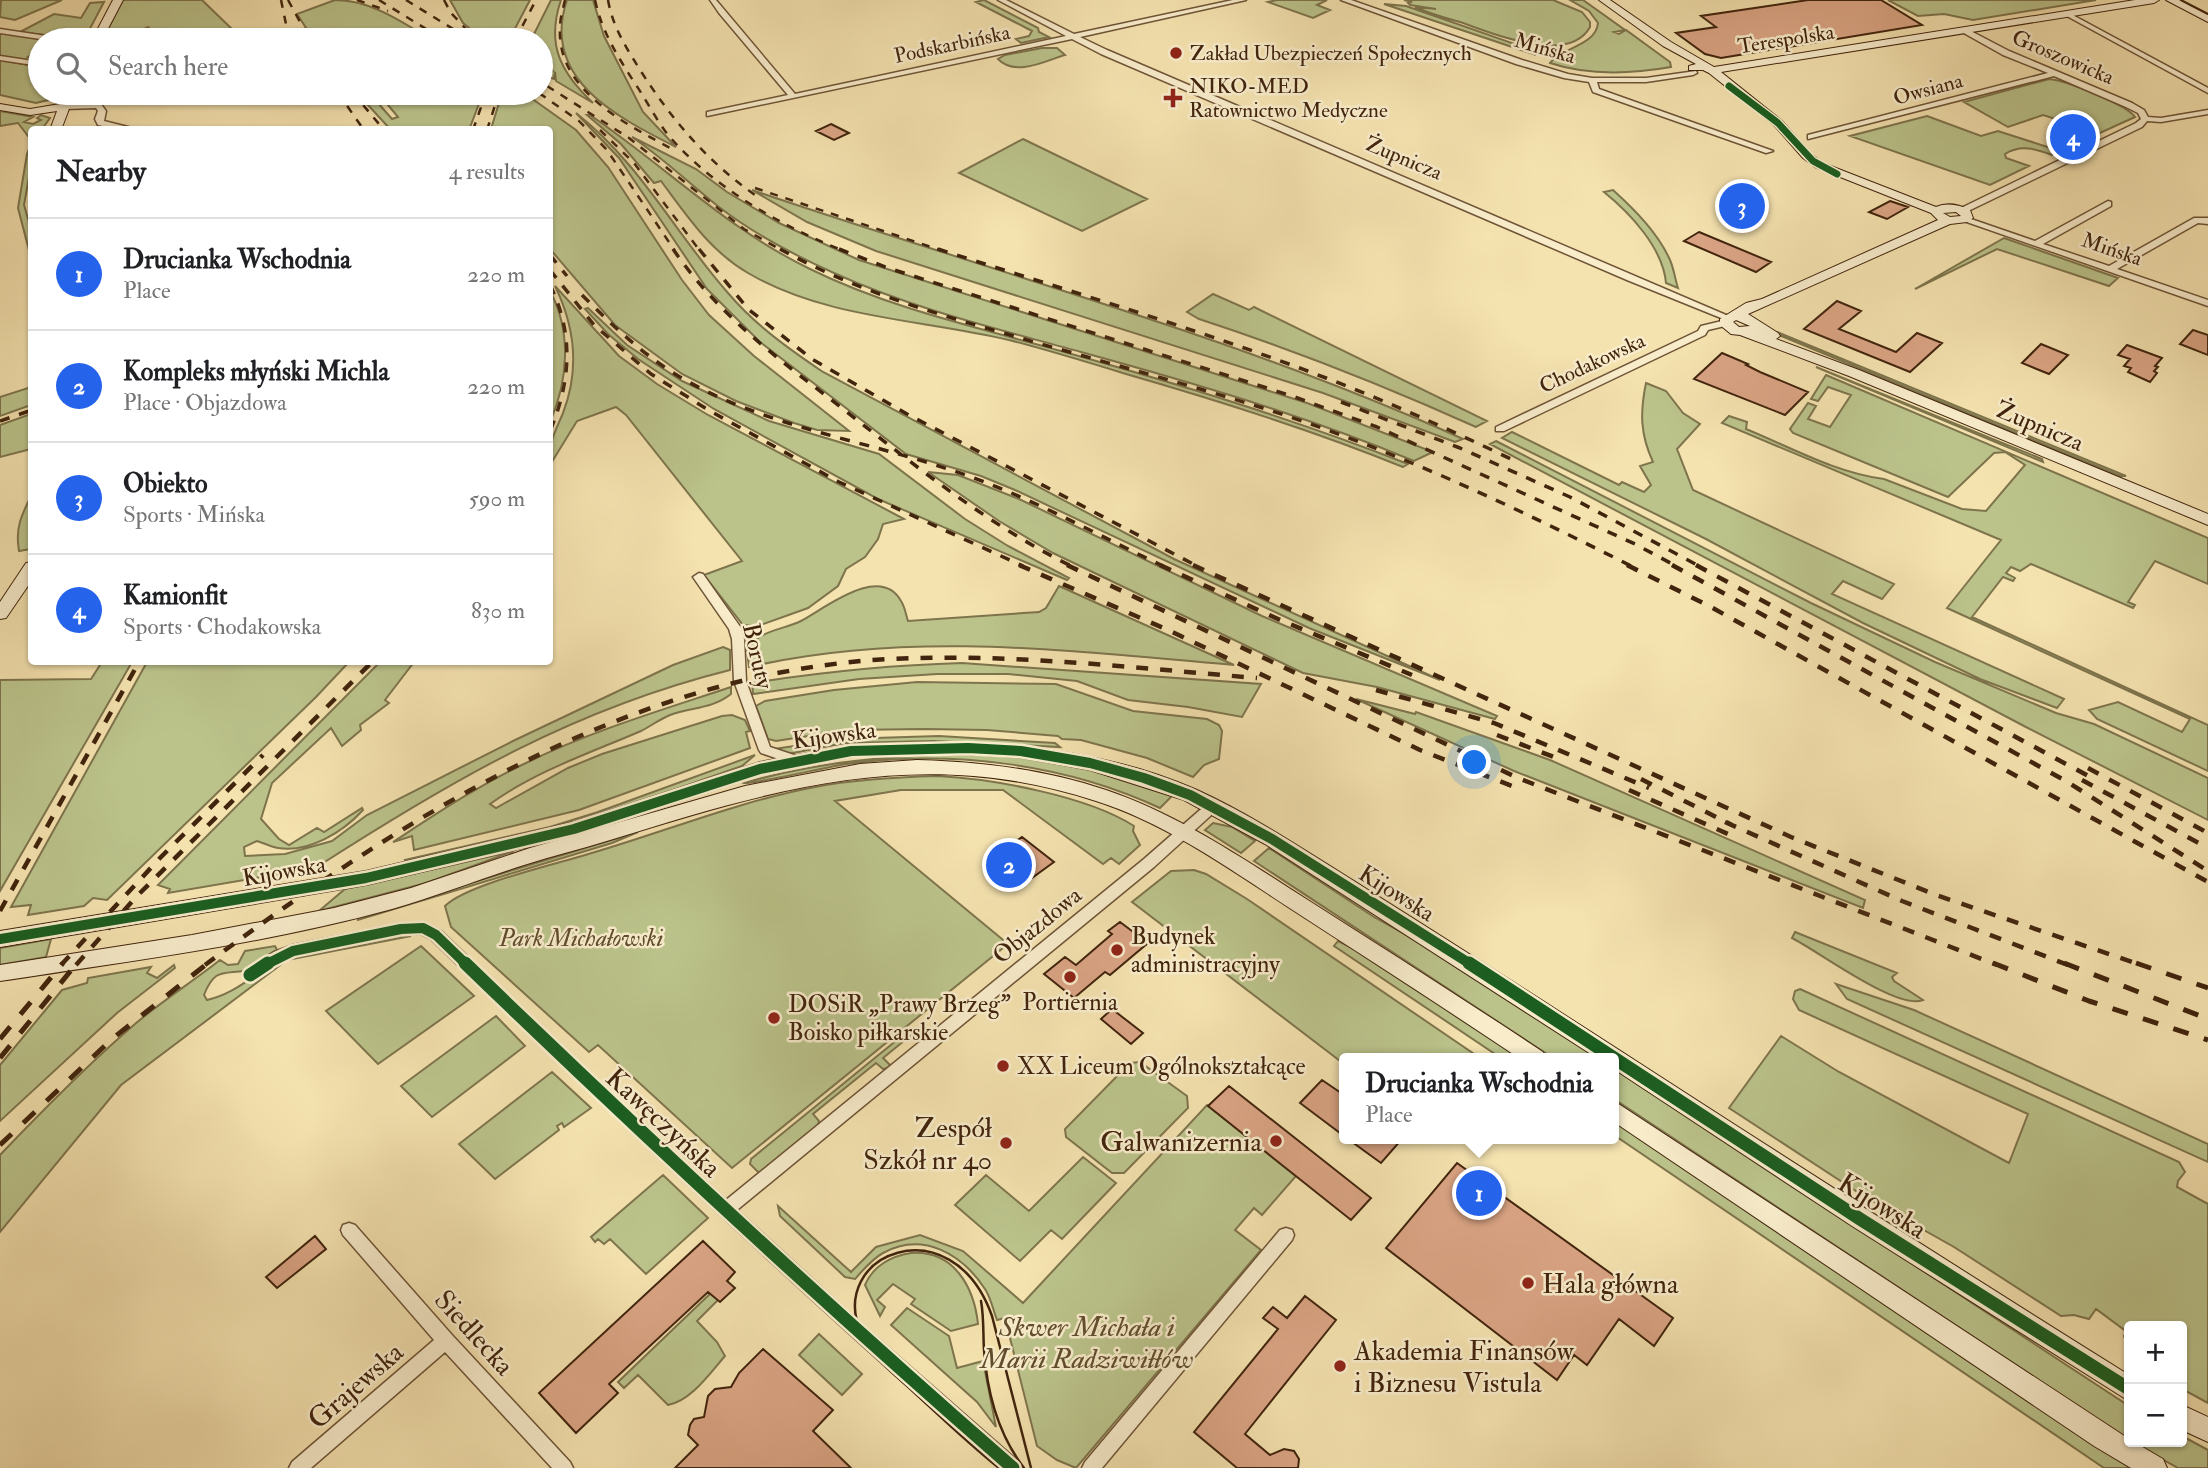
<!DOCTYPE html>
<html lang="en">
<head>
<meta charset="utf-8">
<style>
	:root { --surface:#fff; --page:#f6f6f6; --text:#202124; --muted:#757577; --line:#e0e0e0; --accent:#2563eb }
	body { margin:0; font-family:"IM FELL Double Pica",serif; background:var(--page); color:var(--text) }
	.controls { position:absolute; right:21px; bottom:21px; display:grid; overflow:hidden; border-radius:7px; box-shadow:0 2px 5px #0004 }
	.controls button { width:63px; height:63px; display:grid; place-items:center; padding:0; border:0; border-bottom:2px solid var(--line); background:var(--surface); color:var(--text); font:35px sans-serif }
	.you { position:absolute; left:1475px; top:763px; width:24px; height:24px; margin:-18px; border:5px solid #fff; border-radius:50%; background:#1a73e8; box-shadow:0 0 0 10px #1a73e833 }
	.badge { display:grid; place-items:center; width:46px; height:46px; border-radius:50%; background:var(--accent); color:#fff; font-size:23px; font-weight:700 }
	.pin { position:absolute; translate:-50% -50%; border:4px solid #fff; box-shadow:0 2px 7px #0006 }
	.popup { position:absolute; left:1339px; top:1053px; width:280px; height:91px; box-sizing:border-box; display:grid; place-content:center; border-radius:7px; background:var(--surface); filter:drop-shadow(0 2px 5px #0005); font-size:23px; white-space:nowrap; color:var(--muted) }
	.popup b { font-size:26px; color:var(--text) }
	.popup::after { content:''; position:absolute; left:50%; top:100%; margin-left:-14px; border:14px solid transparent; border-top-color:var(--surface) }
	.list { margin:0; padding:0; list-style:none }
	h2 { display:flex; justify-content:space-between; align-items:center; height:91px; margin:0; padding:0 28px; font-size:30px }
	h2 small { font-size:23px; font-weight:400; color:var(--muted) }
	.list li { display:grid; grid-template-columns:46px 1fr auto; gap:21px; align-items:center; box-sizing:border-box; height:112px; padding:0 28px; border-top:2px solid var(--line) }
	.list b { display:block; font-size:26px; white-space:nowrap }
	.list p { margin:0; font-size:23px; white-space:nowrap; color:var(--muted) }
	.list em { font-size:23px; font-style:normal; color:var(--muted) }
	.icon { flex:none; width:38px; height:38px; fill:none; stroke:currentColor; stroke-width:2; stroke-linecap:round; stroke-linejoin:round }
	.map { position:relative; flex:none; width:2208px; height:1468px; overflow:hidden }
	.search { position:absolute; background:var(--surface); box-shadow:0 2px 5px #0004; left:28px; top:28px; width:525px; height:77px; display:flex; align-items:center; gap:18px; box-sizing:border-box; padding:0 24px; border-radius:38px; color:var(--muted); font-size:26px }
	.panel { position:absolute; background:var(--surface); box-shadow:0 2px 5px #0004; left:28px; top:126px; width:525px; height:539px; border-radius:7px }
	.map>svg:first-child { display:block }
	.green { fill:#bbc38b; stroke:#7e744c; stroke-width:2 }
	.building { fill:#daa484; stroke:#41240d; stroke-width:2 }
	.lines { fill:none; stroke-linecap:round; stroke-linejoin:round }
	.street-casing { stroke:#6e5436; stroke-width:3 }
	.secondary-casing { stroke:#41240d; stroke-width:2 }
	.street { fill:#f8eccb; fill-rule:evenodd }
	.secondary { fill:#f8eccb; fill-rule:evenodd }
	.tram-far1 { stroke:#41240d; stroke-width:2 }
	.tram { stroke:#41240d; stroke-width:2.5 }
	.rail-far3 { stroke:#41240d; stroke-width:2.5; stroke-dasharray:8 8; stroke-linecap:butt }
	.rail-far2 { stroke:#41240d; stroke-width:3.5; stroke-dasharray:10 10; stroke-linecap:butt }
	.rail-far1 { stroke:#41240d; stroke-width:4.5; stroke-dasharray:12 12; stroke-linecap:butt }
	.rail { stroke:#41240d; stroke-width:5; stroke-dasharray:16 16; stroke-linecap:butt }
	.cycleway-far2-casing { stroke:#f8eccb; stroke-width:10 }
	.cycleway-far1-casing { stroke:#f8eccb; stroke-width:15 }
	.cycleway-casing { stroke:#f8eccb; stroke-width:18 }
	.cycleway-far2 { stroke:#1b5e20; stroke-width:7 }
	.cycleway-far1 { stroke:#1b5e20; stroke-width:10 }
	.cycleway { stroke:#1b5e20; stroke-width:13 }
	.poi-dot { fill:#8f2418; stroke:#f8eccb; stroke-width:2.5 }
	.labels { text-anchor:middle; stroke-width:5; stroke-linejoin:round; paint-order:stroke }
	.far-street-label { font-size:21px; fill:#41240d; stroke:#f8eccb }
	.far-poi-label { font-size:21px; fill:#41240d; stroke:#f8eccb; text-anchor:start }
	.street-label { font-size:24px; fill:#41240d; stroke:#f8eccb }
	.poi-label { font-size:24px; fill:#41240d; stroke:#f8eccb; text-anchor:start }
	.park-label { font-size:24px; font-style:italic; fill:#604c2c; stroke:#f8eccb }
	.near-street-label { font-size:28px; fill:#41240d; stroke:#f8eccb }
	.near-poi-label { font-size:28px; fill:#41240d; stroke:#f8eccb; text-anchor:end }
	.near-park-label { font-size:28px; font-style:italic; fill:#604c2c; stroke:#f8eccb }
</style>
</head>
<body>
<div class="map">
<svg width="2208" height="1468" viewBox="0 0 2208 1468">
	<rect width="100%" height="100%" fill="#f4e2af"/>
	<filter id="stains"><feTurbulence type="fractalNoise" baseFrequency=".00286" numOctaves="4"/><feColorMatrix values="0 0 0 0 .2 0 0 0 0 .09 0 0 0 0 .02 0 0 0 .5 -.17"/></filter>
	<radialGradient id="worn" r=".72"><stop offset=".6" stop-color="#630" stop-opacity="0"/><stop offset="1" stop-color="#630" stop-opacity=".3"/></radialGradient>
	<path class="green" d="M 1,0 L 62,0 L 15,20 L 0,17 Z
		M 123,0 L 202,0 L 234,31 L 202,40 L 152,40 L 151,30 L 148,27 L 144,29 L 139,40 L 102,40 Z
		M 335,0 C 371,0 402,22 432,40 L 314,40 L 297,14 Z
		M 450,0 L 530,0 L 509,40 L 484,40 L 463,23 Z
		M 551,0 L 561,0 C 546,44 560,72 593,103 L 556,81 L 555,72 L 554,79 L 545,76 L 553,71 L 544,63 L 541,64 L 541,40 L 531,40 Z
		M 567,0 L 593,0 L 604,36 L 643,112 L 676,147 C 617,117 540,79 567,0 Z
		M 984,0 L 1038,28 L 1039,32 L 1049,37 L 1021,43 L 1016,39 L 1029,36 L 1032,31 L 976,2 Z
		M 1277,0 L 1327,0 L 1317,5 L 1330,10 L 1313,18 L 1268,2 Z
		M 1404,0 L 1553,0 L 1582,12 L 1590,22 L 1590,27 C 1568,67 1486,31 1460,22 C 1446,18 1430,14 1415,7 L 1436,9 L 1410,5 L 1408,3 L 1412,2 Z
		M 1570,0 L 1583,0 L 1625,30 L 1614,32 L 1619,34 L 1626,30 L 1670,62 L 1671,67 C 1631,74 1589,76 1550,63 C 1560,48 1596,46 1598,23 L 1589,11 Z
		M 1888,0 L 2096,0 L 1973,20 L 1944,14 L 1918,16 Z
		M 104,2 L 84,40 L 20,32 L 54,14 L 81,18 L 90,3 Z
		M 1384,4 L 1406,6 L 1529,49 L 1536,55 Z
		M 3,33 L 47,40 L 40,40 L 40,50 L 28,57 L 33,59 L 31,61 L 0,56 L 0,34 Z
		M 1042,48 L 1057,48 L 1065,55 C 1049,59 1016,78 998,59 L 1005,55 Z
		M 0,60 L 40,67 L 40,93 L 56,93 L 53,99 L 36,103 L 0,95 Z
		M 2049,79 C 2065,80 2127,105 2135,117 L 2100,133 L 2043,115 L 2008,127 L 1964,102 Z
		M 357,93 L 371,93 L 370,94 L 392,119 L 398,117 L 378,93 L 483,93 L 469,130 L 390,129 Z
		M 502,93 L 524,93 L 576,130 L 608,167 L 682,280 L 709,315 L 754,356 L 849,431 L 817,430 L 794,423 L 736,401 L 682,374 L 615,325 L 550,249 L 550,130 L 491,129 Z
		M 0,111 L 33,117 L 24,122 L 33,124 L 41,120 L 37,118 L 41,115 L 50,118 L 42,129 L 32,130 L 31,136 L 28,136 L 18,123 L 0,126 Z
		M 576,113 C 640,163 675,233 728,293 C 755,325 789,349 823,372 L 1174,559 L 1440,680 L 1309,628 L 1015,490 L 981,476 L 906,454 L 760,342 L 707,289 L 619,158 Z
		M 587,115 L 590,115 C 665,166 727,229 810,269 C 889,308 976,327 1061,351 C 1178,384 1294,419 1408,464 L 1403,467 C 1312,430 1220,401 1126,374 C 1087,362 1048,350 1009,340 C 921,319 827,319 748,273 C 710,251 687,216 661,181 L 654,183 L 621,144 Z
		M 1927,116 L 1981,136 L 1998,131 L 2060,151 L 2052,155 C 2036,149 2021,144 2005,154 L 2006,158 L 2029,166 L 1990,185 L 1850,136 Z
		M 632,137 L 696,169 L 727,192 L 779,223 L 859,260 L 1307,403 L 1433,452 L 1414,461 C 1306,416 1194,383 1081,352 C 998,329 913,309 834,273 C 794,255 754,234 719,207 C 690,184 663,158 632,137 Z
		M 1023,139 L 1147,199 L 1082,231 L 959,173 Z
		M 31,144 L 31,166 L 24,205 L 31,229 L 31,258 L 18,208 L 27,154 Z
		M 752,190 C 989,271 1233,335 1463,439 L 1455,442 L 1323,393 L 876,251 L 807,222 Z
		M 1613,190 C 1635,210 1658,233 1670,260 C 1674,269 1675,279 1678,288 L 1666,283 C 1663,248 1630,213 1604,192 Z
		M 2004,238 L 2118,278 L 2109,286 L 1997,249 L 1915,289 Z
		M 555,286 L 619,356 L 657,384 L 708,415 L 904,519 L 883,524 L 878,539 L 865,557 L 846,569 L 838,586 L 808,608 L 758,626 L 743,625 L 704,575 L 742,561 L 626,415 L 616,407 L 577,421 L 550,465 C 549,440 554,435 563,413 C 580,369 575,327 555,286 Z
		M 550,291 C 572,332 568,381 550,422 Z
		M 1213,294 L 1249,310 L 1254,307 L 1487,421 L 1476,427 C 1385,386 1294,350 1199,319 L 1187,312 Z
		M 588,308 L 627,345 L 682,381 L 769,421 L 879,454 L 965,519 L 1008,546 L 1069,578 L 1067,580 L 878,499 L 714,409 L 638,359 L 608,334 L 585,309 Z
		M 1777,332 L 2126,476 L 2120,476 L 1774,333 Z
		M 1816,367 L 2042,459 L 2043,462 Z
		M 1826,375 L 2208,538 L 2208,584 L 2155,561 L 2128,602 L 2135,605 L 2133,608 L 2031,564 L 2020,571 L 2011,567 L 2006,573 L 2015,578 L 2013,581 L 2003,577 L 1972,617 L 2208,725 L 2208,771 L 2097,719 L 2089,710 L 2118,702 L 2182,732 L 2190,719 L 1947,608 L 2001,540 L 1722,423 L 1729,416 L 1747,422 L 1746,429 C 1790,447 1836,473 1884,479 L 1962,509 L 1986,511 L 2025,465 L 2005,452 L 1994,453 L 1948,497 L 1793,433 L 1790,429 L 1808,403 L 1816,406 L 1808,419 L 1830,427 L 1851,395 L 1828,387 L 1818,401 L 1811,399 Z
		M 1646,383 L 1666,391 L 1683,413 L 1700,424 L 1677,449 L 1693,490 L 1894,584 L 1882,599 L 1843,581 L 1832,594 L 2064,699 L 2057,708 L 1980,679 L 1863,623 L 1706,539 L 1502,438 L 1512,432 L 1619,485 L 1622,482 L 1644,492 L 1651,485 L 1640,466 L 1653,462 C 1640,434 1640,412 1646,383 Z
		M 31,387 L 31,405 L 0,416 L 0,397 Z
		M 31,414 L 31,449 L 0,457 L 0,425 Z
		M 1496,441 L 1811,603 L 1935,662 L 2056,713 L 2094,724 L 2208,778 L 2208,820 L 2024,726 L 1490,444 Z
		M 928,472 L 958,475 L 1019,499 L 1262,616 L 1497,716 L 1495,719 L 1377,687 L 1303,673 L 1053,553 L 999,521 Z
		M 31,496 L 31,549 L 19,551 C 15,529 21,516 31,496 Z
		M 1059,586 L 1234,665 C 1072,651 910,630 749,667 L 747,651 C 757,630 783,630 801,621 C 824,609 880,563 901,601 C 905,607 906,615 908,621 L 1039,612 L 1046,608 Z
		M 723,647 L 730,650 L 730,670 C 574,709 454,779 320,865 L 307,862 L 303,870 L 168,893 L 170,889 L 158,885 L 380,662 L 414,662 L 385,700 L 389,703 L 360,725 L 361,730 L 342,746 L 331,728 L 272,783 L 261,819 L 279,839 L 289,845 L 317,828 L 324,832 L 362,808 L 363,810 C 343,832 309,853 278,848 C 271,847 264,843 257,841 L 244,847 L 245,856 L 285,854 L 332,841 L 367,815 L 513,741 L 673,665 Z
		M 102,662 L 132,662 L 0,891 L 0,680 L 91,679 Z
		M 147,662 L 349,662 L 316,697 L 107,900 L 93,898 L 84,906 L 28,915 L 31,905 L 11,907 Z
		M 962,663 L 1261,684 L 1242,717 L 1188,707 L 1128,700 L 1077,681 L 1008,674 L 937,674 L 859,679 L 753,694 L 752,683 C 822,672 891,665 962,663 Z
		M 917,682 L 1056,684 L 1133,711 L 1207,719 L 1219,725 L 1222,731 L 1219,759 L 1204,765 L 1193,777 L 1147,758 L 1081,740 L 1062,739 L 1058,736 L 987,730 L 925,729 L 847,730 L 776,741 L 768,739 L 756,706 L 765,701 L 834,690 Z
		M 731,687 L 731,694 C 712,709 692,707 670,715 C 660,719 651,726 641,731 C 590,753 536,771 490,804 L 496,808 L 568,768 L 602,754 L 722,716 L 732,715 L 745,720 L 750,731 L 746,732 L 750,748 L 579,810 L 414,850 L 412,836 L 393,842 C 436,814 479,785 526,763 C 591,731 662,710 731,687 Z
		M 1356,699 L 1415,714 L 1416,712 L 1550,760 L 1865,900 L 1863,908 L 1514,771 Z
		M 939,736 L 1055,743 L 1060,747 L 933,741 L 845,743 L 788,754 L 774,749 L 842,739 Z
		M 967,754 L 1010,756 L 1098,771 L 1173,795 L 1160,808 C 1063,763 952,750 847,764 C 831,766 750,785 744,783 C 821,761 888,756 967,754 Z
		M 755,755 L 742,766 L 594,818 L 406,862 L 405,860 L 550,827 L 598,812 Z
		M 938,776 C 994,779 1087,796 1134,826 L 1133,831 L 1140,845 L 1119,864 L 1111,858 L 1103,864 L 1003,790 L 901,790 L 835,801 L 1008,944 L 732,1168 L 598,1045 L 589,1052 L 451,927 L 445,906 C 466,885 552,865 585,855 C 662,833 736,802 815,787 C 856,779 897,777 938,776 Z
		M 1213,823 L 1232,827 L 1255,841 L 1241,853 L 1205,830 Z
		M 638,832 L 612,843 L 358,920 L 358,917 Z
		M 1269,848 L 1374,917 L 1449,959 L 1600,1058 L 1553,1058 L 1254,861 Z
		M 514,851 L 426,883 L 319,911 L 345,889 Z
		M 1194,870 L 1206,874 L 1247,899 L 1480,1058 L 1344,1058 L 1344,1064 L 1132,902 L 1171,871 Z
		M 1795,932 L 1897,973 L 1892,977 L 1894,981 L 1923,1000 C 1898,1011 1818,951 1792,938 Z
		M 401,935 L 411,936 L 287,960 L 121,1085 L 0,1232 L 0,1155 C 43,1110 87,1065 135,1024 C 162,1001 192,982 220,960 L 228,965 L 238,964 L 245,951 L 275,946 L 277,950 C 268,956 254,970 244,971 C 222,974 214,969 204,995 L 207,1000 C 239,993 259,968 289,957 C 320,946 367,942 401,935 Z
		M 51,939 L 46,957 L 0,965 L 0,948 Z
		M 1338,941 L 1370,957 L 1520,1058 L 1501,1058 L 1334,946 Z
		M 421,946 L 474,996 L 378,1064 L 326,1011 Z
		M 174,965 L 175,968 L 117,1013 L 0,1121 L 0,1065 L 62,990 L 87,983 L 88,978 L 151,967 L 147,973 L 157,978 Z
		M 1836,984 L 1914,1010 L 2208,1144 L 2208,1162 L 1847,999 Z
		M 1800,989 L 2179,1162 L 2185,1172 L 2178,1181 L 2177,1187 L 2208,1204 L 2208,1403 L 2182,1389 L 2182,1326 L 2129,1326 L 2129,1347 L 2124,1336 L 2127,1332 L 2096,1309 L 2089,1319 L 2074,1315 L 2061,1316 L 1954,1247 L 1865,1197 L 1729,1108 L 1781,1036 L 1839,1072 L 2009,1163 L 2028,1114 L 1799,1010 L 1793,999 L 1795,991 Z
		M 496,1016 L 525,1046 L 432,1117 L 401,1086 Z
		M 903,1035 L 910,1036 L 883,1058 L 890,1065 L 888,1068 L 883,1069 L 876,1063 L 813,1114 L 819,1121 L 818,1125 L 759,1173 L 750,1164 L 751,1159 Z
		M 1140,1062 L 1187,1096 L 1188,1108 L 1124,1173 L 1112,1173 L 1066,1137 L 1065,1129 L 1130,1063 Z
		M 1614,1068 L 2129,1406 L 2129,1440 L 1614,1099 Z
		M 552,1072 L 591,1108 L 564,1127 L 562,1123 L 557,1126 L 559,1130 L 495,1179 L 459,1144 Z
		M 1207,1105 L 1296,1176 L 1262,1215 L 1254,1208 L 1235,1230 L 1261,1250 L 1076,1468 L 1057,1460 L 1037,1446 L 1005,1318 L 997,1320 C 993,1310 991,1298 985,1289 C 962,1254 923,1231 883,1253 C 872,1259 863,1270 855,1279 L 845,1277 L 780,1216 L 778,1206 L 851,1272 L 876,1247 L 920,1235 L 963,1251 L 1023,1303 Z
		M 1614,1121 L 2072,1431 L 2131,1468 L 2104,1468 L 1614,1135 Z
		M 1083,1157 L 1116,1183 L 1062,1239 L 1051,1230 L 1020,1261 L 955,1205 L 986,1175 L 1029,1211 Z
		M 663,1175 L 708,1218 L 646,1274 L 610,1239 L 604,1244 L 598,1239 L 595,1242 L 591,1237 Z
		M 911,1253 C 954,1250 974,1287 978,1324 L 951,1331 L 911,1304 L 915,1299 L 893,1284 L 877,1300 L 885,1307 L 880,1316 L 865,1285 C 873,1266 891,1256 911,1253 Z
		M 713,1291 L 720,1298 L 697,1321 L 717,1342 L 725,1356 C 710,1373 691,1401 668,1405 L 638,1375 L 624,1388 L 618,1382 Z
		M 907,1308 L 949,1336 L 957,1368 L 983,1361 L 996,1427 L 977,1402 L 891,1325 Z
		M 819,1334 L 862,1374 L 842,1395 L 799,1355 Z
		M 2182,1436 L 2208,1450 L 2208,1468 L 2178,1468 L 2132,1442 L 2182,1442 Z"/>
	<path class="building" d="M 1808,0 L 1881,0 L 1922,25 L 1721,58 L 1705,54 L 1676,33 L 1716,27 L 1701,16 Z
		M 831,124 L 849,133 L 834,140 L 816,131 Z
		M 1890,201 L 1908,207 L 1887,219 L 1869,212 Z
		M 1699,232 L 1771,262 L 1756,272 L 1684,241 Z
		M 1837,301 L 1861,311 L 1839,329 L 1896,352 L 1917,333 L 1942,343 L 1910,372 L 1804,329 Z
		M 2193,330 L 2208,335 L 2208,355 L 2180,344 Z
		M 2041,344 L 2068,355 L 2049,374 L 2022,363 Z
		M 2127,345 L 2162,358 L 2155,366 L 2158,367 L 2154,371 L 2157,373 L 2150,382 L 2128,372 L 2131,368 L 2124,366 L 2130,359 L 2118,355 Z
		M 1722,353 L 1748,364 L 1746,365 L 1760,372 L 1808,392 L 1785,415 L 1694,379 Z
		M 1022,837 L 1054,862 L 1025,883 L 993,858 Z
		M 1120,922 L 1148,943 L 1110,975 L 1105,972 L 1074,998 L 1044,974 L 1065,957 L 1076,965 L 1112,934 L 1108,931 Z
		M 1112,1009 L 1143,1033 L 1131,1044 L 1101,1019 Z
		M 1322,1080 L 1344,1095 L 1344,1136 L 1300,1103 Z
		M 1229,1086 L 1371,1198 L 1351,1220 L 1208,1106 Z
		M 1348,1139 L 1402,1139 L 1381,1163 Z
		M 1457,1163 L 1673,1318 L 1654,1346 L 1619,1319 L 1587,1365 L 1574,1355 L 1557,1380 L 1386,1248 Z
		M 315,1236 L 326,1249 L 277,1288 L 266,1277 Z
		M 703,1241 L 735,1272 L 727,1281 L 735,1288 L 720,1302 L 708,1292 L 609,1384 L 618,1393 L 576,1433 L 539,1393 Z
		M 1305,1296 L 1336,1320 L 1245,1434 L 1270,1455 L 1284,1449 L 1294,1451 L 1299,1459 L 1298,1468 L 1237,1468 L 1194,1432 L 1278,1329 L 1263,1318 L 1273,1307 L 1287,1318 Z
		M 763,1349 L 833,1410 L 813,1431 L 851,1468 L 675,1468 L 698,1445 L 688,1435 L 690,1425 L 694,1419 L 704,1417 L 708,1396 L 715,1389 L 731,1387 L 739,1373 Z"/>
	<g class="lines">
		<defs>
			<path id="street" d="M 710,0 L 716,0 L 795,94 L 1066,36 L 998,0 L 1006,0 L 1074,34 L 1233,0 L 1246,0 L 1080,37 L 1107,50 L 1733,318 L 1728,321 L 1731,323 L 1729,325 L 1708,330 L 1705,335 L 1504,431 L 1496,431 L 1496,427 L 1698,331 L 1701,326 L 1726,320 L 1627,280 L 1101,54 L 1072,39 L 707,116 L 707,112 L 788,95 L 719,13 Z
				M 1341,0 L 1351,0 L 1522,60 L 1568,74 L 1592,78 L 1646,78 L 1696,71 L 1697,73 L 1693,75 L 1646,82 L 1597,82 L 1599,89 L 1773,151 L 1766,153 L 1593,92 L 1589,82 L 1564,78 L 1516,64 Z
				M 2067,12 L 2208,88 L 2208,93 L 2065,15 L 2063,14 Z
				M 1965,28 L 2009,51 L 2132,103 L 2144,110 L 2148,117 L 2161,118 L 2208,110 L 2208,114 L 2161,122 L 2147,121 L 2142,127 L 1962,214 L 1958,211 L 1959,209 L 2136,123 L 2141,119 L 2138,113 L 2126,107 L 2054,76 L 1808,139 L 1808,135 L 2048,73 L 2003,55 L 1962,32 L 1961,30 Z
				M 0,29 L 60,38 L 64,40 L 47,40 L 0,33 Z
				M 0,56 L 40,62 L 40,66 L 0,60 Z
				M 101,104 L 106,111 L 104,121 L 140,130 L 122,130 L 98,125 L 95,119 L 98,111 L 96,108 L 64,109 L 60,107 L 64,105 Z
				M 2108,201 L 2111,202 L 2111,206 L 2043,244 L 2109,266 L 2194,218 L 2208,218 L 2208,224 L 2198,223 L 2117,269 L 2208,300 L 2208,306 L 1961,220 L 1968,218 L 2035,241 Z
				M 699,573 L 703,574 L 741,628 L 744,639 L 746,681 L 770,747 L 800,757 L 802,760 L 800,763 L 796,765 L 761,753 L 759,750 L 734,681 L 732,639 L 729,629 L 693,577 Z
				M 1213,801 L 1218,803 L 1219,806 L 1218,809 L 1154,867 L 737,1210 L 869,1331 L 1019,1462 L 1022,1468 L 1000,1468 C 805,1297 617,1120 431,939 L 421,934 L 401,934 L 294,956 L 284,960 L 250,981 L 245,979 L 243,975 L 245,971 L 274,952 L 293,945 L 401,924 L 423,923 L 441,931 L 604,1088 L 726,1200 L 1144,859 L 1208,803 Z
				M 349,1223 L 355,1225 L 452,1335 L 570,1462 L 573,1468 L 552,1468 L 445,1352 L 311,1468 L 289,1468 L 292,1462 L 434,1340 L 343,1235 L 341,1230 L 343,1225 Z
				M 1286,1228 L 1292,1230 L 1294,1235 L 1292,1240 L 1102,1468 L 1082,1468 L 1085,1462 L 1280,1230 Z"/>
			<path id="secondary" d="M 113,0 L 123,0 L 102,40 L 92,40 Z
				M 1599,0 L 1610,0 L 1671,42 L 1714,67 L 2135,0 L 2159,0 L 2154,3 L 1721,72 L 1782,121 L 1811,154 L 1823,163 L 1936,207 C 1947,202 1960,205 1970,210 L 1973,218 L 1967,222 L 1950,224 L 1748,314 L 1778,333 L 1780,336 L 1776,339 L 1859,370 L 2208,514 L 2208,525 L 1849,376 L 1740,335 L 1731,334 L 1720,325 L 1720,319 L 1746,303 L 1762,299 L 1938,220 L 1931,213 L 1815,167 L 1803,158 L 1774,125 L 1709,73 L 1703,70 L 1689,70 L 1689,66 L 1696,64 L 1663,46 ZM 1956,212 L 1961,216 L 1950,217 L 1943,213 ZM 1736,320 L 1750,326 L 1739,327 L 1733,322 Z
				M 2166,0 L 2179,0 L 2208,15 L 2208,22 Z
				M 65,93 L 75,93 L 61,130 L 50,130 L 57,111 L 30,115 L 0,110 L 0,104 L 30,109 L 60,104 Z
				M 32,562 L 32,580 L 6,618 L 0,619 L 0,602 L 26,563 Z
				M 968,742 C 1045,746 1125,758 1197,790 C 1256,817 1310,854 1365,888 C 1456,945 1546,1003 1636,1061 C 1800,1167 1964,1272 2129,1375 L 2129,1401 L 1852,1226 L 1614,1069 L 1614,1058 L 1597,1058 L 1265,844 L 1184,800 L 1090,770 L 1021,757 L 968,754 L 851,757 L 761,775 L 574,836 L 366,885 L 0,947 L 0,931 L 366,871 L 574,822 L 760,762 L 851,745 Z
				M 917,760 C 982,762 1044,769 1106,790 C 1180,815 1245,860 1311,902 C 1388,951 1466,1001 1543,1052 L 1546,1058 L 1519,1058 C 1443,1007 1365,957 1288,907 C 1227,867 1165,823 1096,801 C 922,744 777,788 610,840 C 581,849 552,856 524,865 C 480,879 437,896 392,909 C 264,944 131,961 0,981 L 0,965 L 192,935 L 334,908 L 411,888 L 530,848 L 745,786 L 860,764 Z
				M 1614,1101 L 2129,1439 L 2129,1442 L 2134,1442 L 2163,1459 L 2167,1468 L 2131,1468 L 2094,1446 L 1614,1122 Z
				M 2182,1405 L 2208,1417 L 2208,1442 L 2182,1430 Z"/>
		</defs>
		<use href="#street" class="street-casing"/>
		<use href="#secondary" class="secondary-casing"/>
		<use href="#street" class="street"/>
		<use href="#secondary" class="secondary"/>
		<path class="tram-far1" d="M 2181,0 L 2208,14"/>
		<path class="tram" d="M 981,1301 C 984,1317 983,1334 984,1350 C 987,1393 998,1434 1024,1468
			M 999,1468 C 970,1445 943,1419 916,1394 C 897,1376 873,1359 862,1335 C 824,1254 952,1203 992,1316 L 1031,1468"/>
		<path class="rail-far3" d="M 281,0 L 286,24 L 296,40
			M 288,0 L 310,40
			M 357,0 L 388,11
			M 379,0 L 444,40
			M 406,0 L 471,40
			M 444,0 L 451,13 L 468,31
			M 565,0 C 563,9 560,18 560,27 C 556,90 626,124 672,149
			M 595,0 C 602,32 617,55 634,82 C 646,99 656,120 669,136 C 714,188 781,226 844,251
			M 608,0 C 613,28 627,49 642,73 C 673,121 708,162 755,195
			M 515,40 L 536,0
			M 547,86 L 629,138 L 744,229 L 783,251
			M 338,93 L 364,130
			M 353,93 L 384,130
			M 539,93 L 579,121 L 607,150 L 675,251
			M 473,130 L 486,93
			M 487,130 L 499,93
			M 600,130 L 634,163 L 700,251
			M 755,188 L 943,251"/>
		<path class="rail-far2" d="M 673,249 C 720,318 783,362 847,412 C 919,469 989,525 1071,566
			M 699,249 L 748,309 L 812,359 L 907,414 L 1197,566
			M 780,249 C 852,289 929,312 1007,334 C 1095,360 1185,383 1272,411 C 1396,451 1515,507 1631,566
			M 839,249 L 888,268 L 1292,396 L 1377,427 L 1635,544 L 1676,566
			M 938,249 C 1068,291 1199,329 1326,378 C 1389,402 1450,430 1511,459
			M 550,255 L 567,276
			M 550,270 L 594,325 L 651,374 L 710,411 L 839,482 L 1023,566
			M 550,285 C 574,334 571,381 550,431
			M 582,295 C 611,324 640,352 675,374 C 758,425 859,439 951,470 C 1025,494 1093,533 1163,566
			M 1341,402 L 1460,448 L 1570,497 L 1699,566
			M 0,421 L 32,410"/>
		<path class="rail-far1" d="M 1019,565 L 1168,630 L 1420,750 L 1512,786
			M 1067,565 L 1518,778 L 1997,965
			M 1160,565 L 1278,619 L 1412,675
			M 1193,565 L 1791,837 L 1936,895 L 2141,965
			M 1627,565 L 1709,606 L 2208,882
			M 1672,565 L 2066,781 L 2208,871
			M 1696,565 L 2094,779
			M 1376,690 L 1494,723 L 1649,788
			M 1497,735 L 1559,759
			M 2088,768 L 2208,833
			M 1641,779 L 1732,825
			M 2082,780 L 2208,848
			M 1629,790 L 1728,834
			M 1725,822 L 1902,901 L 2068,965
			M 0,911 L 139,662
			M 61,965 L 160,858 L 263,755
			M 76,965 L 136,897 L 372,662
			M 205,965 C 407,815 631,673 889,659 C 1012,653 1135,668 1257,678"/>
		<path class="rail" d="M 1993,963 L 2089,1001 L 2208,1040
			M 2064,963 L 2208,1019
			M 2136,963 L 2208,988
			M 0,1039 L 63,963
			M 0,1058 L 77,963
			M 0,1145 L 112,1039 L 208,963"/>
		<defs>
			<path id="cycleway-far2" d="M 1729,86 L 1778,123 L 1813,161 L 1837,174"/>
			<path id="cycleway-far1" d="M 0,939 L 366,878 L 574,829 L 760,769 L 851,751 L 968,748 L 1021,751 L 1090,763 L 1144,778 L 1190,795 L 1272,839 L 1472,965
				M 265,965 L 293,951 L 401,929 L 423,928 L 436,935 L 467,965"/>
			<path id="cycleway" d="M 465,963 C 644,1136 826,1305 1013,1468
				M 1469,963 L 1860,1219 L 2129,1389
				M 250,975 L 268,963"/>
		</defs>
		<use href="#cycleway-far2" class="cycleway-far2-casing"/>
		<use href="#cycleway-far1" class="cycleway-far1-casing"/>
		<use href="#cycleway" class="cycleway-casing"/>
		<use href="#cycleway-far2" class="cycleway-far2"/>
		<use href="#cycleway-far1" class="cycleway-far1"/>
		<use href="#cycleway" class="cycleway"/>
	</g>
	<g class="poi-dot">
		<circle cx="1176" cy="53" r="7"/>
		<path d="M1169.5 87.5h7v7h7v7h-7v7h-7v-7h-7v-7h7z"/>
		<circle cx="1117" cy="950" r="7"/>
		<circle cx="1070" cy="977" r="7"/>
		<circle cx="774" cy="1018" r="7"/>
		<circle cx="1003" cy="1066" r="7"/>
		<circle cx="1276" cy="1141" r="7"/>
		<circle cx="1006" cy="1143" r="7"/>
		<circle cx="1528" cy="1283" r="7"/>
		<circle cx="1340" cy="1366" r="7"/>
	</g>
	<g class="labels">
		<g class="far-street-label">
			<text transform="translate(1786 39) rotate(-9)" y="7">Terespolska</text>
			<text transform="translate(952 44) rotate(-12)" y="7">Podskarbińska</text>
			<text transform="translate(1545 48) rotate(16)" y="7">Mińska</text>
			<text transform="translate(2063 57) rotate(23)" y="7">Groszowicka</text>
			<text transform="translate(1928 89) rotate(-15)" y="7">Owsiana</text>
			<text transform="translate(1404 158) rotate(23)" y="7">Żupnicza</text>
			<text transform="translate(2112 249) rotate(19)" y="7">Mińska</text>
			<text transform="translate(1592 363) rotate(-25)" y="7">Chodakowska</text>
		</g>
		<g class="far-poi-label">
			<text x="1190" y="60">Zakład Ubezpieczeń Społecznych</text>
			<text x="1189" y="93">NIKO-MED<tspan x="1189" dy="24">Ratownictwo Medyczne</tspan></text>
		</g>
		<g class="street-label">
			<text transform="translate(2040 426) rotate(23)" y="8">Żupnicza</text>
			<text transform="translate(758 656) rotate(77)" y="8">Boruty</text>
			<text transform="translate(834 735) rotate(-8)" y="8">Kijowska</text>
			<text transform="translate(284 871) rotate(-10)" y="8">Kijowska</text>
			<text transform="translate(1397 893) rotate(32)" y="8">Kijowska</text>
			<text transform="translate(1037 925) rotate(-39)" y="8">Objazdowa</text>
		</g>
		<g class="poi-label">
			<text x="1131" y="944">Budynek<tspan x="1131" dy="28">administracyjny</tspan></text>
			<text x="1070" y="1010" text-anchor="middle">Portiernia</text>
			<text x="788" y="1012">DOSiR „Prawy Brzeg”<tspan x="788" dy="28">Boisko piłkarskie</tspan></text>
			<text x="1017" y="1074">XX Liceum Ogólnokształcące</text>
		</g>
		<g class="park-label">
			<text x="581" y="946">Park Michałowski</text>
		</g>
		<g class="near-street-label">
			<text transform="translate(664 1122) rotate(43)" y="10">Kawęczyńska</text>
			<text transform="translate(1883 1205) rotate(32)" y="10">Kijowska</text>
			<text transform="translate(475 1332) rotate(48)" y="10">Siedlecka</text>
			<text transform="translate(355 1385) rotate(-41)" y="10">Grajewska</text>
		</g>
		<g class="near-poi-label">
			<text x="992" y="1137">Zespół<tspan x="992" dy="32">Szkół nr 40</tspan></text>
			<text x="1262" y="1151">Galwanizernia</text>
			<text x="1542" y="1293" text-anchor="start">Hala główna</text>
			<text x="1354" y="1360" text-anchor="start">Akademia Finansów<tspan x="1354" dy="32">i Biznesu Vistula</tspan></text>
		</g>
		<g class="near-park-label">
			<text x="1087" y="1336">Skwer Michała i<tspan x="1087" dy="32">Marii Radziwiłłów</tspan></text>
		</g>
	</g>
	<rect width="100%" height="100%" filter="url(#stains)"/>
	<rect width="100%" height="100%" fill="url(#worn)"/>
</svg>
<div class="controls">
<button>+</button>
<button>−</button>
</div>
<div class="you"></div>
<div class="pin badge" style="left:1479px;top:1193px">1</div>
<div class="popup"><b>Drucianka Wschodnia</b>Place</div>
<div class="pin badge" style="left:1009px;top:865px">2</div>
<div class="pin badge" style="left:1742px;top:206px">3</div>
<div class="pin badge" style="left:2073px;top:137px">4</div>
<div class="search"><svg class="icon" aria-label="search" viewBox="0 0 24 24"><circle cx="10" cy="10" r="6"/><path d="M15 15l6 6"/></svg>Search here</div>
<section class="panel">
<h2>Nearby<small>4 results</small></h2>
<ul class="list">
<li><span class="badge">1</span><div><b>Drucianka Wschodnia</b><p>Place</p></div><em>220 m</em></li>
<li><span class="badge">2</span><div><b>Kompleks młyński Michla</b><p>Place · Objazdowa</p></div><em>220 m</em></li>
<li><span class="badge">3</span><div><b>Obiekto</b><p>Sports · Mińska</p></div><em>590 m</em></li>
<li><span class="badge">4</span><div><b>Kamionfit</b><p>Sports · Chodakowska</p></div><em>830 m</em></li>
</ul>
</section>
</div>
</body>
</html>
